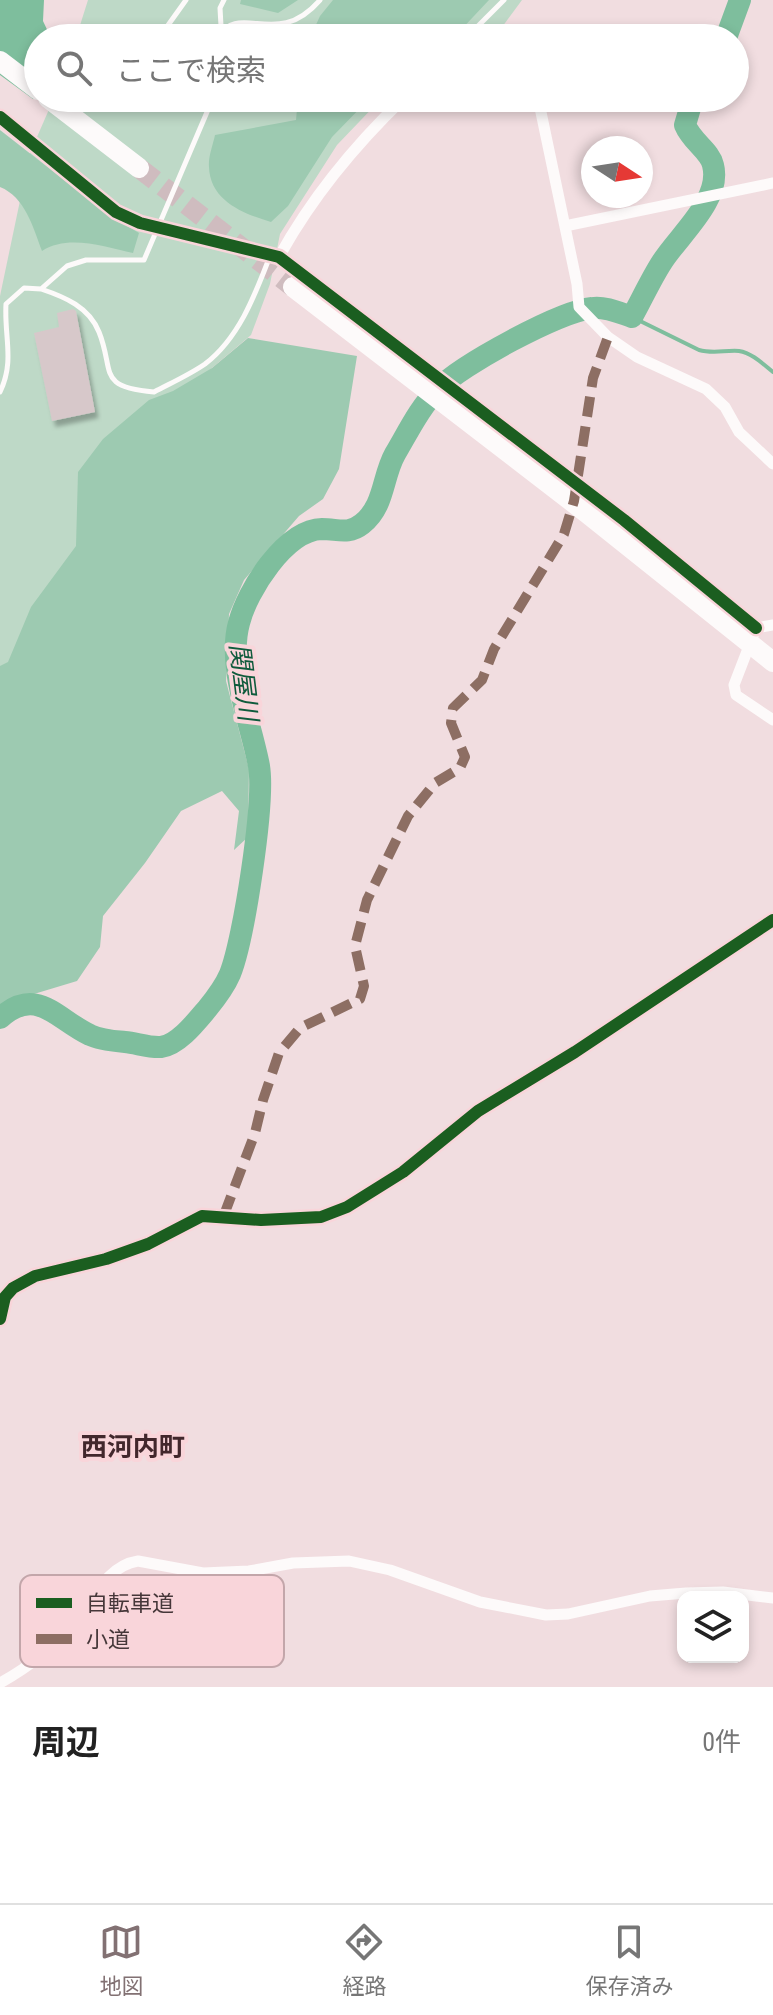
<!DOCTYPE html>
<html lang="ja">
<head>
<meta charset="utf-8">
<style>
	:root { --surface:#fff; --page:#f6f6f6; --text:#222; --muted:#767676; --line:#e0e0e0; --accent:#827173 }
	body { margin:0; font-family:"Roboto Condensed","Noto Sans JP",sans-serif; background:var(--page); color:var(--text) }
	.controls { position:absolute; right:24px; bottom:24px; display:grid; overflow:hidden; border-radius:16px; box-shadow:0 4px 12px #0003 }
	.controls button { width:72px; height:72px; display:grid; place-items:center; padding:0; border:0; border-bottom:2px solid var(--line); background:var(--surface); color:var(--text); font:40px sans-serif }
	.compass { position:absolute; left:581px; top:136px; width:72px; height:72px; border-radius:50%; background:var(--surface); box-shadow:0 4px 12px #0003; rotate:102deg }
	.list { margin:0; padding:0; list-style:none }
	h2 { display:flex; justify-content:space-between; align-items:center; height:104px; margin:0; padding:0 32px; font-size:34px }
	h2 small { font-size:26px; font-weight:400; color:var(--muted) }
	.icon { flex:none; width:44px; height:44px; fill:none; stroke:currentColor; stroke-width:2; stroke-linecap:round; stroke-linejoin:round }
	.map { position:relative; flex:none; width:773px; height:1687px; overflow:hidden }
	.search { position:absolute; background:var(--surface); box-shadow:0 4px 12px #0003; left:24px; right:24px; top:24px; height:88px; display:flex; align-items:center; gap:20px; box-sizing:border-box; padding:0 28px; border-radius:44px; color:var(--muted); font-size:30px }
	.sheet { height:216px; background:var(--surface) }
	nav { display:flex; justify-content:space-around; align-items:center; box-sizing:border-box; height:112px; border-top:2px solid var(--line); background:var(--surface); font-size:22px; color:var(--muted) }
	nav a { display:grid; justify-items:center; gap:4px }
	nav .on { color:var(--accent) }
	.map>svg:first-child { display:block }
	.green { fill:#bed9c7 }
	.forest { fill:#9dcab1 }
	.water { fill:#7ebe9d }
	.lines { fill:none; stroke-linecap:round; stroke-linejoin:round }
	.stream { stroke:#7ebe9d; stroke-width:4 }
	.river { stroke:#7ebe9d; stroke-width:22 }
	.building { fill:#d7c8ca; filter:url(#shadow) }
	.motorway-tunnel { stroke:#cfbcbf; stroke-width:20; stroke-dasharray:20 10; stroke-linecap:butt }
	.service { stroke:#fdfafa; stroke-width:5 }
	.minor { stroke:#fdfafa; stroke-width:11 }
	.tertiary { stroke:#fdfafa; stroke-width:14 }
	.motorway { stroke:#fdfafa; stroke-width:20 }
	.quiet { stroke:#8d6e63; stroke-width:10; stroke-dasharray:20 10; stroke-linecap:butt }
	.cycleway-casing { stroke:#f9d5da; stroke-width:17 }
	.cycleway { stroke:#1b5e20; stroke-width:12 }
	.labels { text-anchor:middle; stroke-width:8; stroke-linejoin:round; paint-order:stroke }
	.water-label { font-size:26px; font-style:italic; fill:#0f5b3c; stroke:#f9d5da }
	.neighbourhood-label { font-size:26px; font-weight:bold; fill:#42272c; stroke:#f9d5da }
	.key { fill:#f9d5da; stroke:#c3a6aa; stroke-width:2 }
	.key-label { font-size:22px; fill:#463739 }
</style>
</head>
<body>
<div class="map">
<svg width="773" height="1687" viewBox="0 0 773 1687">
	<defs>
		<filter id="shadow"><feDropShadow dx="3.5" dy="6" stdDeviation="2" flood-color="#0004"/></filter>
	</defs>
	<rect width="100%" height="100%" fill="#f1dde0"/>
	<path class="green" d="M 88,0 L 522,0 L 494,38 L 76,38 Z
		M 54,98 L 382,98 L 337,145 L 280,234 L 270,284 L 251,335 L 181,394 L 0,690 L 0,296 L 30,153 Z"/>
	<path class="forest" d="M 241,0 L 298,0 L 278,13 L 240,4 Z
		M 333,0 L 489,0 L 458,33 L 449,38 L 310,38 L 320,16 Z
		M 298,98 L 370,98 L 332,137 L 288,206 L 271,222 C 244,214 210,201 209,167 C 208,157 213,145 215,135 L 296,120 Z
		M 0,130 L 110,216 L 139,233 L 133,253 C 105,247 68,234 42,251 C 33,227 25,197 0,187 Z
		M 248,338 L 357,356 L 339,469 L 323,499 L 299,516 L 244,580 L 229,614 L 226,681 L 249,769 L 248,837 L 234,850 L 239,811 L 222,791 L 181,811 L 145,863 L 103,916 L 100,947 L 77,981 L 24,997 L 0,1008 L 0,666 L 8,662 L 31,607 L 76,546 L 78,472 L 103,439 L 149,400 L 173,391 L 212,368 Z"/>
	<path class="water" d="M 0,0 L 44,0 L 43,21 L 51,38 L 38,38 L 38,94 L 33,99 L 0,75 Z"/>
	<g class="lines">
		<path class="stream" d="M 632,317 L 699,350 C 713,354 725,350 739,351 C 752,353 763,364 773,372"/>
		<path class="river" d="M 726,38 L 740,0
			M 0,1018 C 37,985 56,1019 90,1035 C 100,1040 114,1041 125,1042 C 136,1043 150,1048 161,1047 C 178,1045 196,1022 207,1009 C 216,998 224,988 230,974 C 244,939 265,802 259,766 C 251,723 227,667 239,623 C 247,591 285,530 322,529 C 338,529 348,535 362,524 C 385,506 382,477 395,454 C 408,432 420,407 438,389 C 461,365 560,311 592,308 C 605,306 620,313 632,317 C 642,299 651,279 662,262 C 679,235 722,200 713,165 C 710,151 692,142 685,125 L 693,98"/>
	</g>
	<path class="building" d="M 73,309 L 76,311 L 95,412 L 52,421 L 34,333 L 59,327 L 57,313 Z"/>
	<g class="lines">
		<path class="motorway-tunnel" d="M 139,168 L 293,287"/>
		<path class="service" d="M 221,26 L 220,8 L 224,0
			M 167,38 L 161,35 L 186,0
			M 216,38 C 241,0 276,51 320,0
			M 466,38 L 504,0
			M 213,98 L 144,260 L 86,260 L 67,266 L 41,289 C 65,297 89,307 99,332 C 115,372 96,387 154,392 C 171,383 189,375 205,364 C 239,338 255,295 270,256
			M 0,392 C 15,361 4,337 6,304 L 24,288 L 41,289"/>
		<path class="minor" d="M 538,98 L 577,284 L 579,307 L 608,337 L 637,357 L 706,389 L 725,407 L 739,432 L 773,464
			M 565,226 L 773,183
			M 279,257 C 312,197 354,146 404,98
			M 773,625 L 756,628 L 734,685 L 736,695 L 773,720
			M 0,1319 L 5,1297 L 13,1288 L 35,1276 L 106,1259 L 148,1244 L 202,1216 L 261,1220 L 321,1217 L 347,1207 L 403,1172 L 478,1111 L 575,1052 L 773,920
			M 0,1683 C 27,1668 53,1648 73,1625 C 92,1603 105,1566 138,1561 L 203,1573 L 249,1571 L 293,1563 L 349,1561 L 390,1570 L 480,1602 L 546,1615 L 568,1614 L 650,1596 L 686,1593 L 723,1592 L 773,1598"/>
		<path class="tertiary" d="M 0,117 L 116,212 L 140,223 L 279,257 L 624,520 L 756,628"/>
		<path class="motorway" d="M 0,61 L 38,90
			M 48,98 L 139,168
			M 293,287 L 588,514 L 773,662"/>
		<path class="quiet" d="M 224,1215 L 255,1133 L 263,1100 L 279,1053 L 300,1028 L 360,999 L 364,986 L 355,946 L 367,900 L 408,816 L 435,783 L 460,768 L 465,757 L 451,723 L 453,708 L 482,680 L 494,649 L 564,534 L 574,501 L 593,378 L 608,337"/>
		<defs>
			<path id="cycleway" d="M 0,117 L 116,212 L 140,223 L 279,257 L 624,520 L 756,628
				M 0,1319 L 5,1297 L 13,1288 L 35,1276 L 106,1259 L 148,1244 L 202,1216 L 261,1220 L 321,1217 L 347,1207 L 403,1172 L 478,1111 L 575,1052 L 773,920"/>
		</defs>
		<use href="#cycleway" class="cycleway-casing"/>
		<use href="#cycleway" class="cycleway"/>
	</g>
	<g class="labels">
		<g class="water-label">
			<text transform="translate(244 682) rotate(83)" y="9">関屋川</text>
		</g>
		<g class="neighbourhood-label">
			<text x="133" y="1456">西河内町</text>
		</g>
	</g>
	<rect x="20" y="1575" width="264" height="92" rx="12" class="key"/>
	<rect x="36" y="1598" width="36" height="10" fill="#1b5e20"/>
	<rect x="36" y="1634" width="36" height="10" fill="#8d6e63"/>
	<g class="key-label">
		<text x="86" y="1611">自転車道</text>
		<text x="86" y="1647">小道</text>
	</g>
</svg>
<div class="controls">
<button><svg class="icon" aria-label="layers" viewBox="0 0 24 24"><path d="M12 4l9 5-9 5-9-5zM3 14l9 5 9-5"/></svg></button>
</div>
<svg class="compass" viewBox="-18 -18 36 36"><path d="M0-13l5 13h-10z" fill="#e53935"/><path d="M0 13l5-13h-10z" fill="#767676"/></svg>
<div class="search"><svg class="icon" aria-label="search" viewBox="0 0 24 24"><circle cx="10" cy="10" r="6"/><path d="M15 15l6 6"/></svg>ここで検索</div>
</div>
<section class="sheet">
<h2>周辺<small>0件</small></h2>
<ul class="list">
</ul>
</section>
<nav>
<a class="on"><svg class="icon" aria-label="map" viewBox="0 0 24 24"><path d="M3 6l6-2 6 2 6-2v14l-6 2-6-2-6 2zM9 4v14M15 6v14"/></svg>地図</a>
<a><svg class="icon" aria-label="directions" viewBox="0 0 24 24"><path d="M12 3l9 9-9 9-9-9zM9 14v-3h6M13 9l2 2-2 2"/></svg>経路</a>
<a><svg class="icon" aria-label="saved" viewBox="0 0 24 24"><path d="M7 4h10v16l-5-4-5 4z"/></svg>保存済み</a>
</nav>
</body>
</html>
